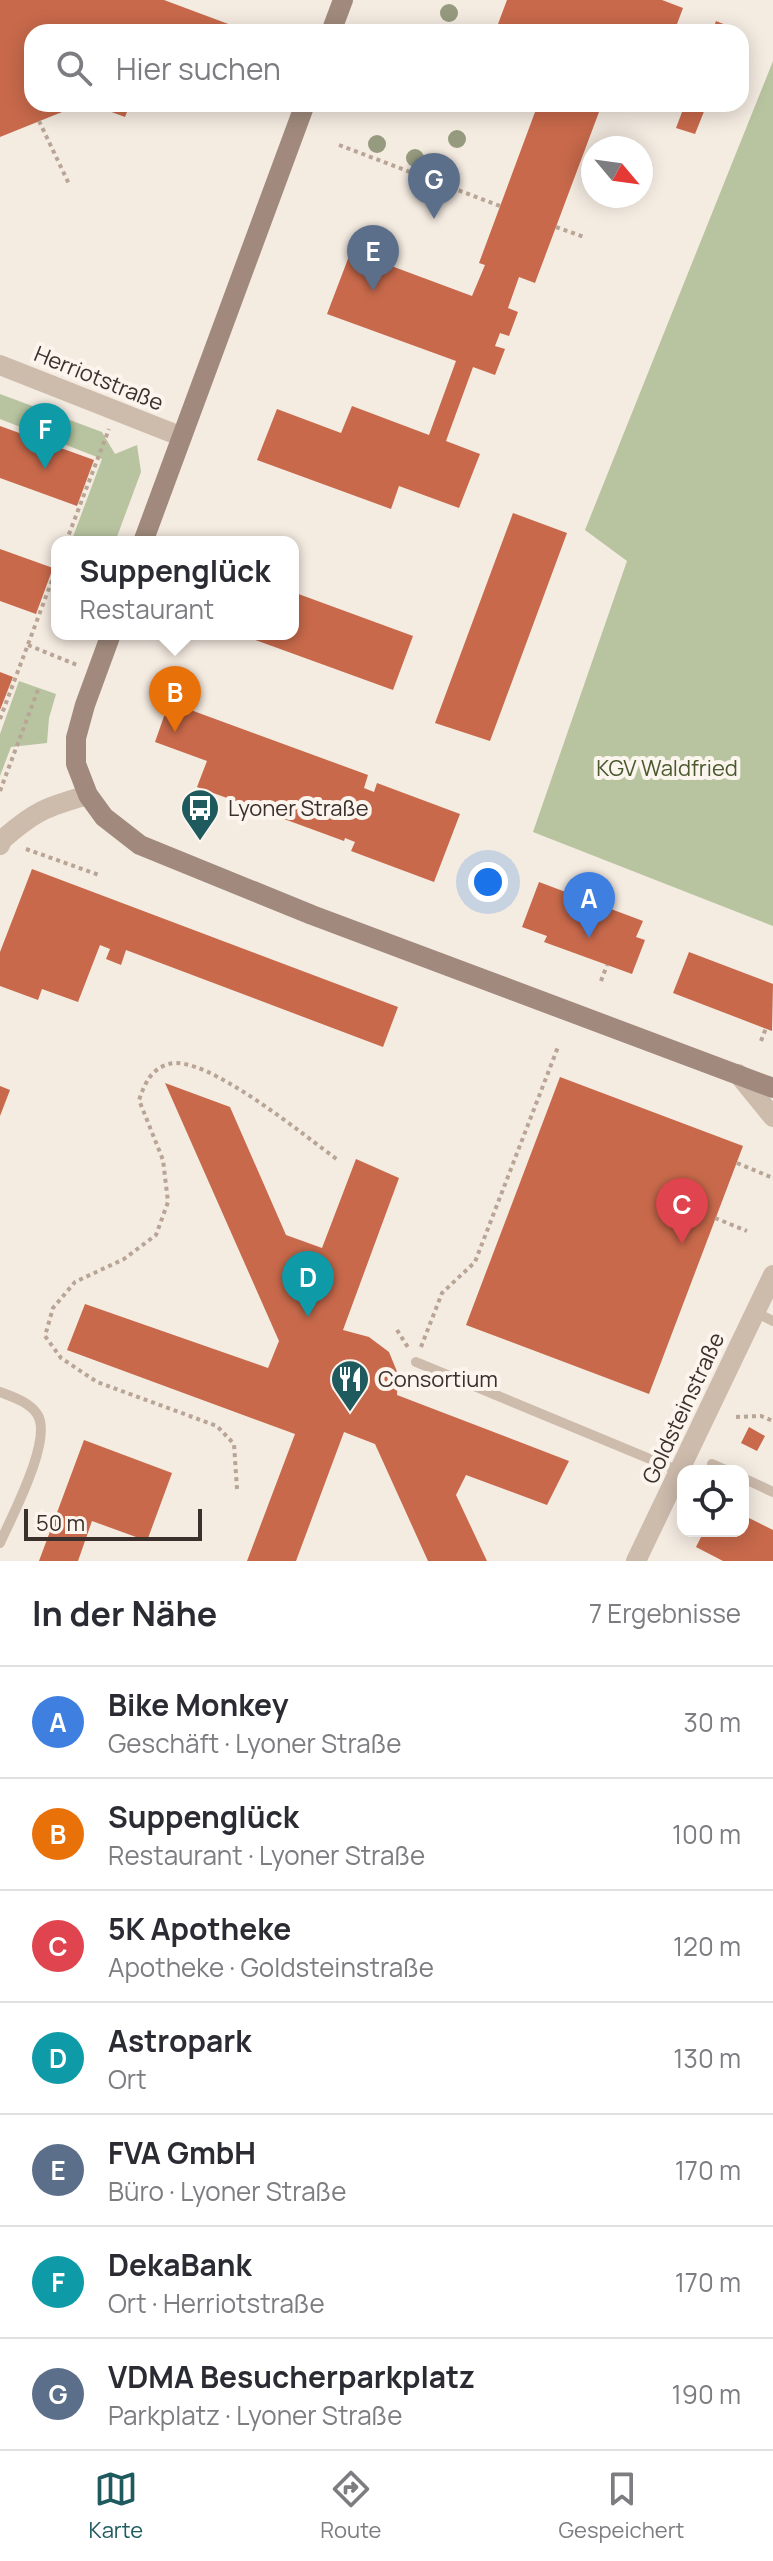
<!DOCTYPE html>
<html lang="de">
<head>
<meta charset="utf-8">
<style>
	:root { --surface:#fff; --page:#f2f2f3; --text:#2b2b33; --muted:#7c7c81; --line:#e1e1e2; --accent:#1f5a5e }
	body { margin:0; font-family:Manrope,sans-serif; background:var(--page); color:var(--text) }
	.controls { position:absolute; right:24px; bottom:24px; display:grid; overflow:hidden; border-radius:16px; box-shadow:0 4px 20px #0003 }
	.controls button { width:72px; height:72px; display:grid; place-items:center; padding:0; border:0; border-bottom:2px solid var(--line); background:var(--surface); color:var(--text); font:40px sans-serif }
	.compass { position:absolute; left:581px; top:136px; width:72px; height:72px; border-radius:50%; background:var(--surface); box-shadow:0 4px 20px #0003; rotate:119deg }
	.scale { position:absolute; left:24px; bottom:20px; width:178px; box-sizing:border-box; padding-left:8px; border:4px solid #3b302b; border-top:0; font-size:22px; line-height:28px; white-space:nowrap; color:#3b302b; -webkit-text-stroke:6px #fbf5ee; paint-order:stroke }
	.you { position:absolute; left:488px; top:882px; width:28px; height:28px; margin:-20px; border:6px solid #fff; border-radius:50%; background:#1a73e8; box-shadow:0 0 0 12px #1a73e833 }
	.badge { display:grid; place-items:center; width:52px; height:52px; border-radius:50%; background:var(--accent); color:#fff; font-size:26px; font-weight:700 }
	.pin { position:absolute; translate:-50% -66px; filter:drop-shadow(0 2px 4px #0008) }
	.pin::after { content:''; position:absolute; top:42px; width:28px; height:24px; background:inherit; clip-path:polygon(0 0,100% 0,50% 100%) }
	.popup { position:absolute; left:51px; top:536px; width:248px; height:104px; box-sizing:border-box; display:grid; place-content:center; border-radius:16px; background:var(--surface); filter:drop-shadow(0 2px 6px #0005); font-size:26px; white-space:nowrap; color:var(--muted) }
	.popup b { font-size:30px; color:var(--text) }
	.popup::after { content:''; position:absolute; left:50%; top:100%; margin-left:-16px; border:16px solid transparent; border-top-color:var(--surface) }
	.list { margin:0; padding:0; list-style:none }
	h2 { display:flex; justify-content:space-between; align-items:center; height:104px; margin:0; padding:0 32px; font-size:34px }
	h2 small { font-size:26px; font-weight:400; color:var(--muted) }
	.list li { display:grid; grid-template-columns:52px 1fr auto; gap:24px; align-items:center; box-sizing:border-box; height:112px; padding:0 32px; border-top:2px solid var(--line) }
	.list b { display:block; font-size:30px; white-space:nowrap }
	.list p { margin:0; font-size:26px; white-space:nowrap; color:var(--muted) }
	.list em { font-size:26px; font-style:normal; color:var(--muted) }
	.icon { flex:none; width:44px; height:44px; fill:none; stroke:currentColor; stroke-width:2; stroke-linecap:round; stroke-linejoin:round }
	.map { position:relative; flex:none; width:773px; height:1561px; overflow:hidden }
	.search { position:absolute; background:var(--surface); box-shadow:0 4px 20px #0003; left:24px; right:24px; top:24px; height:88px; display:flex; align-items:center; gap:20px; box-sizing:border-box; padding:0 28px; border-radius:24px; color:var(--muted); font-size:30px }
	.sheet { height:888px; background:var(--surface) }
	nav { display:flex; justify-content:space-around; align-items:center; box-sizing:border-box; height:112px; border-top:2px solid var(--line); background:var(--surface); font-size:22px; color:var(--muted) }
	nav a { display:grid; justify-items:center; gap:4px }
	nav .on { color:var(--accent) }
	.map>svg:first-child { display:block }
	.green { fill:#b8c4a0 }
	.building { fill:#c8694b }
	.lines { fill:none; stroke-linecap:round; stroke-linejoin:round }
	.path { stroke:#b9a596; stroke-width:4; stroke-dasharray:4 4; stroke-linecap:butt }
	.service { stroke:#cdbbac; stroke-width:10 }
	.minor { stroke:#cdbbac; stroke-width:20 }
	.tertiary { stroke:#cdbbac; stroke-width:20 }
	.secondary { stroke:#a18a7d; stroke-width:20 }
	.tree { fill:#969b7f }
	.labels { text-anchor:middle; stroke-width:8; stroke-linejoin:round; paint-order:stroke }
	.street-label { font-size:22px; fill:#3b302b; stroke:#fbf5ee }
	.park-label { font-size:22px; fill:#4a5a2e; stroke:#fbf5ee }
	.poi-label { font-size:22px; fill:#3b302b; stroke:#fbf5ee; text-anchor:start }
</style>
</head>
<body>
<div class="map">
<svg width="773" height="1561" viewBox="0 0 773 1561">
	<rect width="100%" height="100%" fill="#f4ebe1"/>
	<path class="green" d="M 773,61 L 773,926 L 533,832 L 627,561 L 585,530 Z
		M 0,394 L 102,432 L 115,454 L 137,445 L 141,472 L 115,542 L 71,542 L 102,459 L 0,419 Z
		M 19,681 L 56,694 L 49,718 L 47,743 L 11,747 L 0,776 L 0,734 Z"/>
	<path class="building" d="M 0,0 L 164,0 L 231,25 L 228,32 L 32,32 L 32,104 L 82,104 L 0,137 Z
		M 507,0 L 662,0 L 683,8 L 674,32 L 495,32 Z
		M 716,21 L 736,29 L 734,32 L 712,32 Z
		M 90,104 L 130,104 L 125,117 Z
		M 538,104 L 602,104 L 535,283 L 519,277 L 508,308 L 518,312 L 509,336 L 500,333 L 495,346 L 505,349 L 495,375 L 473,367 L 446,441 L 480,454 L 459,508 L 399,486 L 391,509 L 257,460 L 277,409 L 341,433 L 352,406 L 429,435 L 456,361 L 327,314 L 351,251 L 472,296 L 485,265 L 479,263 Z
		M 685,104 L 707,104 L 695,134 L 676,128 Z
		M 0,426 L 94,460 L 77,506 L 0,478 Z
		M 513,513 L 567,533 L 490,741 L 435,723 Z
		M 0,549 L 53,568 L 36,614 L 0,601 Z
		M 293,592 L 413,636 L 393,690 L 239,634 L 293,634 Z
		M 0,672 L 13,677 L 0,710 Z
		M 169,702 L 368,775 L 364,788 L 374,792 L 377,783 L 460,814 L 434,882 L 351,851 L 355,842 L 345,838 L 344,841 L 197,787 L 207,761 L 155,742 Z
		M 32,869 L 398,1007 L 383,1047 L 126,950 L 121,965 L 106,959 L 110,949 L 100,945 L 78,1002 L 42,989 L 38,1000 L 0,986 L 0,952 Z
		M 539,882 L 643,921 L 636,937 L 645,940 L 632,974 L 544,942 L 547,936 L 522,927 Z
		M 689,952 L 773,984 L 772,1031 L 673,993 Z
		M 560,1077 L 743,1146 L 649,1394 L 466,1325 Z
		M 165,1083 L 230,1107 L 286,1235 L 322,1248 L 356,1159 L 399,1178 L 343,1330 L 369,1337 L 389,1352 L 398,1374 L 397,1395 L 569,1461 L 547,1505 L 466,1475 L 456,1495 L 487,1561 L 428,1561 L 375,1444 L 344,1432 L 296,1561 L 247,1561 L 295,1434 L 67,1350 L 85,1304 L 268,1368 L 279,1341 Z
		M 0,1086 L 10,1090 L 0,1116 Z
		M 749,1427 L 765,1436 L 757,1451 L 741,1443 Z
		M 84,1440 L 172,1473 L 147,1541 L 92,1521 L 78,1561 L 39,1561 Z
		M 743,1515 L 773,1530 L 773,1561 L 723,1561 L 696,1547 L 704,1531 L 743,1531 Z"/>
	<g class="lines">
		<path class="path" d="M 39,121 L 69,184
			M 339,145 L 500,206
			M 556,227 L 584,237
			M 66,542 L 109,429
			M 28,645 L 77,665
			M 0,719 L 57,567
			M 0,791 L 39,687
			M 26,849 L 99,875
			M 601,981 L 607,965
			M 761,1041 L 766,1028
			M 737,1163 L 773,1178
			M 715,1218 L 747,1231
			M 397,1330 L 409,1349
			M 421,1347 L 442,1293 L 475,1262 L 558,1047
			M 736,1417 L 761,1416 L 773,1421
			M 237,1489 L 234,1444 L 217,1426 L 97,1382 L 61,1358 L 45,1336 L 53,1308 L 75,1282 L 124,1259 L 156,1235 L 168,1202 L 163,1160 L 139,1100 C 145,1083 151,1069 169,1064 C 205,1053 307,1138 338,1160"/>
		<path class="service" d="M 755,1312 L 773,1321
			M 416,1362 L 679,1471
			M 0,1392 C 13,1397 29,1402 37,1414 C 54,1438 11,1518 0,1543
			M 712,1464 L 728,1471
			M 743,1478 L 773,1492"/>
		<path class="minor" d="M 0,365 L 180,436
			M 0,845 L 2,840 C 35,811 46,807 88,795"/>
		<path class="tertiary" d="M 738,1074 L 773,1117
			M 636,1561 L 773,1275"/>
		<path class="secondary" d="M 331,32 L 343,0
			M 143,542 L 305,104
			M 111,634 L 85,705 L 76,738 L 76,764 L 88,795 L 104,817 L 140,845 L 312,915 L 773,1088"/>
	</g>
	<g class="tree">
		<circle cx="449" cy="13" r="9"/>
		<circle cx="457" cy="139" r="9"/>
		<circle cx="377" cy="144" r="9"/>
		<circle cx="415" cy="158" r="9"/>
	</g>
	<defs>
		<symbol id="bus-pin" viewBox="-11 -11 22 30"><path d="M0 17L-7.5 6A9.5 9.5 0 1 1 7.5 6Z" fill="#1f5a5e" stroke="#fbf5ee"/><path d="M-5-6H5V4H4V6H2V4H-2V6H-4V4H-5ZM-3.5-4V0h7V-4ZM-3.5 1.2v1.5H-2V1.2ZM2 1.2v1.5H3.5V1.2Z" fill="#fff"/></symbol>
		<symbol id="restaurant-pin" viewBox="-11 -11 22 30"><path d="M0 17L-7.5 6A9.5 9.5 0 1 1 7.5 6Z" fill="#1f5a5e" stroke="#fbf5ee"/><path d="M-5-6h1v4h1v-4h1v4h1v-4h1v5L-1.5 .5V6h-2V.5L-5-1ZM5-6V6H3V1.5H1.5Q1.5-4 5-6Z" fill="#fff"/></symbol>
	</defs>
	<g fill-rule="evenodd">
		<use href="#bus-pin" x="178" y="786" width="44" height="60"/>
		<use href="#restaurant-pin" x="328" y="1357" width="44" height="60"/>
	</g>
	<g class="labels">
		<g class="street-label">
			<text transform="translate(99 378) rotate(22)" y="8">Herriotstraße</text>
			<text transform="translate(683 1408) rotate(-65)" y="8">Goldsteinstraße</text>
		</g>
		<g class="park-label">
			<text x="667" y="776">KGV Waldfried</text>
		</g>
		<g class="poi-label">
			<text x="228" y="816">Lyoner Straße</text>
			<text x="378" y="1387">Consortium</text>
		</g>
	</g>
</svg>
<div class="controls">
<button><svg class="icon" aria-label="locate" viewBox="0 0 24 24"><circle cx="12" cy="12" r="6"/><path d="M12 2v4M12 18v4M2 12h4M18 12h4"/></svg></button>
</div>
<svg class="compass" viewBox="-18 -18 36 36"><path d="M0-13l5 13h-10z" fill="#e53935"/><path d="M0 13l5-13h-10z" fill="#7c7c81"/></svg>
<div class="scale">50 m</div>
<div class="you"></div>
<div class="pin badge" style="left:589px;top:938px;background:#3f7fe0">A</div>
<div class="pin badge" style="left:175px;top:732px;background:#e8710a">B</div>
<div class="popup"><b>Suppenglück</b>Restaurant</div>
<div class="pin badge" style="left:682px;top:1244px;background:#e0444e">C</div>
<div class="pin badge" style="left:308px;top:1317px;background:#0f9aa8">D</div>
<div class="pin badge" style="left:373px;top:291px;background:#5c6f8a">E</div>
<div class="pin badge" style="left:45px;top:469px;background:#0f9aa8">F</div>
<div class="pin badge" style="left:434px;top:219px;background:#5c6f8a">G</div>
<div class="search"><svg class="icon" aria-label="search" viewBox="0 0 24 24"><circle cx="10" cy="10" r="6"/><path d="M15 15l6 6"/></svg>Hier suchen</div>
</div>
<section class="sheet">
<h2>In der Nähe<small>7 Ergebnisse</small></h2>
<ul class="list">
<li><span class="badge" style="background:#3f7fe0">A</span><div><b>Bike Monkey</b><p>Geschäft · Lyoner Straße</p></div><em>30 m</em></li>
<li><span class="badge" style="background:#e8710a">B</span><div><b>Suppenglück</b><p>Restaurant · Lyoner Straße</p></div><em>100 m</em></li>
<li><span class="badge" style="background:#e0444e">C</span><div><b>5K Apotheke</b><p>Apotheke · Goldsteinstraße</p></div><em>120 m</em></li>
<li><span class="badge" style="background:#0f9aa8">D</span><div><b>Astropark</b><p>Ort</p></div><em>130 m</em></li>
<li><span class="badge" style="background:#5c6f8a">E</span><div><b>FVA GmbH</b><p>Büro · Lyoner Straße</p></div><em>170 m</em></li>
<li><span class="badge" style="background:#0f9aa8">F</span><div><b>DekaBank</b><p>Ort · Herriotstraße</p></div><em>170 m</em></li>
<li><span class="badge" style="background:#5c6f8a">G</span><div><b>VDMA Besucherparkplatz</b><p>Parkplatz · Lyoner Straße</p></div><em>190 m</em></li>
</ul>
</section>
<nav>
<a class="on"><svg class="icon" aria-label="map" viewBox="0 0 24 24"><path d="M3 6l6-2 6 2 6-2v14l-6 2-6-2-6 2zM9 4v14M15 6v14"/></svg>Karte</a>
<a><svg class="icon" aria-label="directions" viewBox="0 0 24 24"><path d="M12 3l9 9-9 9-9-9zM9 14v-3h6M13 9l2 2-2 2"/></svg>Route</a>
<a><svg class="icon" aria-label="saved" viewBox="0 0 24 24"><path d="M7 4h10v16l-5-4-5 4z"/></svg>Gespeichert</a>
</nav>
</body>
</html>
